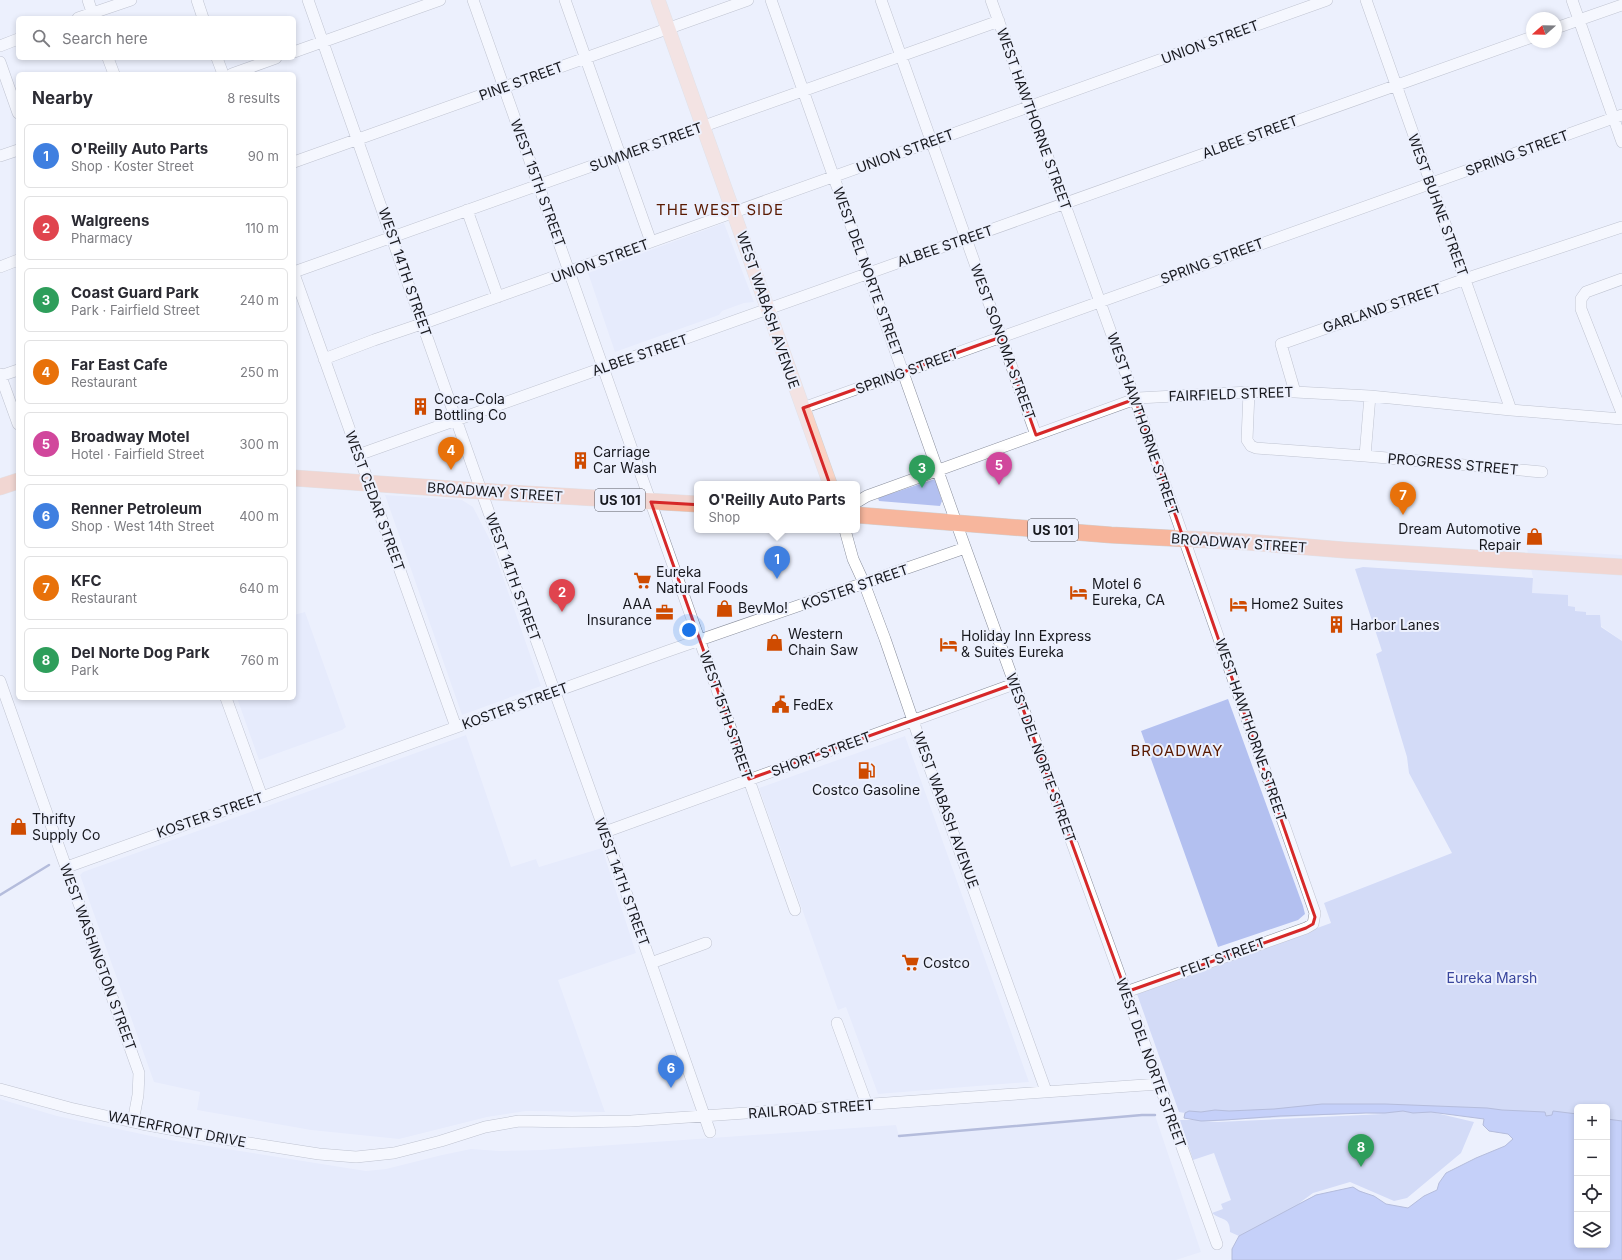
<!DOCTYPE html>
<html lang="en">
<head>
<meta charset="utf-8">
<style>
	:root { --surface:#fff; --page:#f7f7f7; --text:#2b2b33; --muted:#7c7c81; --line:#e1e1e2; --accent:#cf4b00 }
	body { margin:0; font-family:Inter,sans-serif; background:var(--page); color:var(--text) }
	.controls { position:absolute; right:12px; bottom:12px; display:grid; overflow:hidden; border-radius:6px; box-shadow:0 2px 6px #0003 }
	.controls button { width:36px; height:36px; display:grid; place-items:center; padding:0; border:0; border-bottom:1px solid var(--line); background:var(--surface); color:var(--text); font:20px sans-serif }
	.compass { position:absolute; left:1526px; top:12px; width:36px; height:36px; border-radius:50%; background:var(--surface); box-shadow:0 2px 6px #0003; rotate:250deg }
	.you { position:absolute; left:689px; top:630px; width:14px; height:14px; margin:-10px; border:3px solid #fff; border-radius:50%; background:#1a73e8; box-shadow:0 0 0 6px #1a73e833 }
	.badge { display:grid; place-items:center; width:26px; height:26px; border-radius:50%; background:var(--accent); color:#fff; font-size:13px; font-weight:700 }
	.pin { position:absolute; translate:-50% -33px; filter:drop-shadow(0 1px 2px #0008) }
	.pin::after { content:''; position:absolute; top:21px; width:14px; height:12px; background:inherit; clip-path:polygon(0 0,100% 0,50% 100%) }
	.popup { position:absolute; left:694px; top:481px; width:166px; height:52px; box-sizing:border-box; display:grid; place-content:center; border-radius:6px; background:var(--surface); filter:drop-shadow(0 1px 3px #0005); font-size:13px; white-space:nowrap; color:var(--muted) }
	.popup b { font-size:15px; color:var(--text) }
	.popup::after { content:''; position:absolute; left:50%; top:100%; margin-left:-8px; border:8px solid transparent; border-top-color:var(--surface) }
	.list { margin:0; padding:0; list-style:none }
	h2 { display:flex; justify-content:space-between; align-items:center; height:52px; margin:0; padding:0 16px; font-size:17px }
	h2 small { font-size:13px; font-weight:400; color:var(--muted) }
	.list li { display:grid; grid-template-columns:26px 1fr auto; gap:12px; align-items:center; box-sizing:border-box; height:64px; margin:0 8px 8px; padding:0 8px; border:1px solid var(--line); border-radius:6px }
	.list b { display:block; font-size:15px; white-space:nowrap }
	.list p { margin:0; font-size:13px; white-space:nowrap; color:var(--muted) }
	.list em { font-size:13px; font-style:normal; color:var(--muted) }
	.icon { flex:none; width:22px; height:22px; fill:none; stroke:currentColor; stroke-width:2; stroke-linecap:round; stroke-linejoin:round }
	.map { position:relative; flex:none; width:1622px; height:1260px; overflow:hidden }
	.search { position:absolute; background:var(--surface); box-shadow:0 2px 6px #0003; left:16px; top:16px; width:280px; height:44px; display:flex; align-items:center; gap:10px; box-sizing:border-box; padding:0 14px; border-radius:6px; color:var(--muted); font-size:15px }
	.panel { position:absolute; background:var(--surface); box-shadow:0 2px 6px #0003; left:16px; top:72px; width:280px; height:628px; border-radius:6px }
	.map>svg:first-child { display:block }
	.built { fill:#dee4fb }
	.green { fill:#b3c0f0; fill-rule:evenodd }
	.water { fill:#95a8f3; stroke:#707db3 }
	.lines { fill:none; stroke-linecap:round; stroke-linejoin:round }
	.stream { stroke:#707db3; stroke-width:2.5 }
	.minor-casing { stroke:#888d9b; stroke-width:12 }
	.major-casing { stroke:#d1d1d2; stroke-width:15 }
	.highway-casing { stroke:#d1d1d2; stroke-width:17 }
	.minor { stroke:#fff; stroke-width:11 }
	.major { stroke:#fad3c4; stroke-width:14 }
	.highway { stroke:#f7b69d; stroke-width:16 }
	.marked { fill:none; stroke:#d62828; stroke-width:3; stroke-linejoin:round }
	.labels { text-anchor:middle; stroke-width:4; stroke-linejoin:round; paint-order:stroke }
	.shield { fill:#ecf0fd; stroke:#585a62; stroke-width:1 }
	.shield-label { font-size:13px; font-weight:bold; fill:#18191f }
	.street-label { font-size:14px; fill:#18191f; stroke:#ecf0fd }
	.poi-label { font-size:14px; fill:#18191f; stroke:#ecf0fd; text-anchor:start }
	.park-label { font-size:14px; fill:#39469d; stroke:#ecf0fd }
	.neighbourhood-label { font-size:15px; letter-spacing:1px; fill:#591900; stroke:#ecf0fd }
</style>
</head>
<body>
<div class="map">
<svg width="1622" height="1260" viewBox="0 0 1622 1260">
	<rect width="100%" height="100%" fill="#ecf0fd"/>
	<path class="built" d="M 724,223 L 754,302 L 744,303 L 722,311 L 719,315 L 615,352 L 588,273 Z
		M 385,495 L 462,500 L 473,507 L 490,540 L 541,686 L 462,715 Z
		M 1527,549 L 1622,555 L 1622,641 L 1586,615 L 1532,593 L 1533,578 Z
		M 305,612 L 346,727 L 342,730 L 259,760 L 237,698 L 294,698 L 294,615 Z
		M 466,735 L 511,867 L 536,859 L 539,867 L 602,848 L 636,953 L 558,980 L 605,1112 L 526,1111 L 487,1117 L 399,1139 L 311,1130 L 197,1110 L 200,1092 L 154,1082 L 80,875 L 83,872 Z
		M 905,736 L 1029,1082 L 878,1094 L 846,1007 L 838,1010 L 834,999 L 759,788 Z
		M 0,1099 L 57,1116 L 170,1140 L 366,1171 L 386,1169 L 442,1155 L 471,1149 L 500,1151 L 541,1150 L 896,1125 L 899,1136 L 1142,1115 L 1155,1115 L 1201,1252 L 1176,1260 L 0,1260 Z"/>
	<path class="green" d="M 935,479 L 942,501 L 940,506 L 879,501 L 878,498 Z
		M 1363,567 L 1533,578 L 1532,593 L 1568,595 L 1568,606 L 1575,607 L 1575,611 L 1586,612 L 1586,615 L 1600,615 L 1601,627 L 1622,641 L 1622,1260 L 1243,1234 L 1239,1236 L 1230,1232 C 1230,1216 1221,1221 1212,1213 L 1223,1209 L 1221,1204 L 1231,1200 L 1214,1153 L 1193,1160 L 1180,1120 L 1198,1120 L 1184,1118 L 1185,1113 L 1179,1112 L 1137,994 L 1331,923 L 1324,903 L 1452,853 L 1409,773 L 1407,757 L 1376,654 L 1382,651 L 1355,569 ZM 1577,1107 L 1607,1107 L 1607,1245 L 1577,1245 ZM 1366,1113 L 1383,1114 L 1218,1122 L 1204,1121 ZM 1436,1113 L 1470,1116 L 1484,1119 L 1483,1125 L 1489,1131 L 1508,1134 L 1513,1138 L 1505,1146 L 1399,1218 L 1365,1193 L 1353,1187 L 1316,1195 L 1298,1204 L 1313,1193 L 1350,1182 L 1394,1201 L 1407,1198 L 1461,1153 L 1474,1122 Z
		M 1228,699 L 1303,906 L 1305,914 L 1298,920 L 1218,947 L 1141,731 Z"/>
	<path class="water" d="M 1322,1104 L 1385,1104 L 1487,1108 L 1502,1110 L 1545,1112 L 1546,1116 L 1552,1115 L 1553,1111 L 1577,1114 L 1577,1245 L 1607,1245 L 1607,1119 L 1622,1121 L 1622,1260 L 1232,1260 L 1232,1249 L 1239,1236 L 1316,1195 L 1353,1187 L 1359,1191 L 1374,1196 L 1386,1204 L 1408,1208 L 1424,1196 L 1437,1190 L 1439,1183 L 1446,1173 L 1476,1158 L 1505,1146 L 1513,1139 L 1508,1134 L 1489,1131 L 1483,1125 L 1484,1119 L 1431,1112 L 1413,1113 L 1403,1111 L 1385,1113 L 1366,1113 L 1280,1116 L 1225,1120 L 1201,1121 L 1184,1118 L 1185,1113 L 1189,1111 L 1201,1112 L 1215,1110 L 1229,1111 L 1274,1109 Z"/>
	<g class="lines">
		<path class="stream" d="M 0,895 L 49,865
			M 899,1136 L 1142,1115 L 1155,1115"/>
		<defs>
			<path id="minor" d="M 88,0 L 94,18
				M 197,0 L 203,18
				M 308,0 L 512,578 L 534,634 L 605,832 L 710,1132
				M 473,0 L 795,910
				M 565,0 L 651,242
				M 771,0 L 956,522 L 1217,1244
				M 881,0 L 1036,435
				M 991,0 L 1135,399 L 1315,913 L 1313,924 L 1306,928 L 1126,992
				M 1366,0 L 1511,410
				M 1572,0 L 1622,142
				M 78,18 L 131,0
				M 1556,28 L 1622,5
				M 0,46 L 18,39
				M 294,52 L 440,0
				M 108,58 L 114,74
				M 217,58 L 223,74
				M 0,62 L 18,113
				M 232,74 L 276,58
				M 0,156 L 18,150
				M 294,162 L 748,0
				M 467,210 L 498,297
				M 0,267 L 18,260
				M 294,272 L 999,21
				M 294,274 L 456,727
				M 1622,279 L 1586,292 L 1581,299 L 1581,309 L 1622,413
				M 324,359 L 374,340 L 430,321 L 1327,0
				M 0,374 L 18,424
				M 0,376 L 18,370
				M 1249,392 L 1247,440 L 1251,446 L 1256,448 L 1365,456 L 1542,472
				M 1295,392 L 1281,344 L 1474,276 L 1622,227
				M 803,408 L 1622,115
				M 358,455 L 1532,37
				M 1365,456 L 1370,396
				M 857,502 L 867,496 L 1138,398 L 1249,392 L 1295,392 L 1370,396 L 1511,410 L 1622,419
				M 845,530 L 853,559 L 864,583 L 885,639 L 919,738 L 1046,1091
				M 0,681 L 139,1073 L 138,1095 L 133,1122
				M 226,698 L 262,797
				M 605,832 L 1014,684
				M 67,867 L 668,651 L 965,548
				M 651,963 L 706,943
				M 837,1023 L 867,1105
				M 0,1089 L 70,1108 L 142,1124 L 230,1140 L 319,1154 L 356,1157 L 394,1153 L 441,1141 L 485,1127 L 519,1121 L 572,1122 L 631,1121 L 1159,1084"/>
			<path id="major" d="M 658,0 L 830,484"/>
			<path id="highway" d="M 294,478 L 510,493 L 697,504
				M 0,487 L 18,481
				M 857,515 L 1111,535 L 1247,542 L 1344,550 L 1622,567"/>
		</defs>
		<use href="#minor" class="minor-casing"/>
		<use href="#major" class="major-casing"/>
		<use href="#highway" class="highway-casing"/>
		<use href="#minor" class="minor"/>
		<use href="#major" class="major"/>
		<use href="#highway" class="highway"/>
	</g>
	<path d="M0 0H1622V1260H0ZM 1001,337 L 1036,435 L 1135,399 L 1315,917 L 1313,924 L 1306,928 L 1126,992 L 1014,684 L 749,779 L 651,502 L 840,513 L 803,408 Z" fill="#ecf0fd" fill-opacity=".55" fill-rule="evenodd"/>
	<path class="marked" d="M 1001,337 L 1036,435 L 1135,399 L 1315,917 L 1313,924 L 1306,928 L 1126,992 L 1014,684 L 749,779 L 651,502 L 840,513 L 803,408 Z"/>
	<defs>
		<symbol id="building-bare" viewBox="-9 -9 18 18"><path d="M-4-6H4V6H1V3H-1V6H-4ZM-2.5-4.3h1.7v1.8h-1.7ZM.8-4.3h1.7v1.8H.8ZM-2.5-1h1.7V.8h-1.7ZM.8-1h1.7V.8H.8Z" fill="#cf4b00" stroke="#ecf0fd" stroke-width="2.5" paint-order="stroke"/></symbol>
		<symbol id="shop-bare" viewBox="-9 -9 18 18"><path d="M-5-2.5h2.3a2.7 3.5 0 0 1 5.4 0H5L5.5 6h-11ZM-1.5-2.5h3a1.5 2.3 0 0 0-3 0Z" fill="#cf4b00" stroke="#ecf0fd" stroke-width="2.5" paint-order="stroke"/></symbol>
		<symbol id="supermarket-bare" viewBox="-9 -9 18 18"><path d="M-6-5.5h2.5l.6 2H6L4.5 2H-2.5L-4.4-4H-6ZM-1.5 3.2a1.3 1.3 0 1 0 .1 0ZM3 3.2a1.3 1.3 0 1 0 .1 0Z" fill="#cf4b00" stroke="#ecf0fd" stroke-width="2.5" paint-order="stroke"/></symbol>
		<symbol id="hotel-bare" viewBox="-9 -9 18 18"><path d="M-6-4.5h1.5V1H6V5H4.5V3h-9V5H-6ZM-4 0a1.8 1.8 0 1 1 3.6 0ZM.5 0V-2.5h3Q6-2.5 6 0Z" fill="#cf4b00" stroke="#ecf0fd" stroke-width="2.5" paint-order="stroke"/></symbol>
		<symbol id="office-bare" viewBox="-9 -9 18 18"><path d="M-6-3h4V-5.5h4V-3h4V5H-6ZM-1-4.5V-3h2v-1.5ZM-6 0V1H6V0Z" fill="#cf4b00" stroke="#ecf0fd" stroke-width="2.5" paint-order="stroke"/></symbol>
		<symbol id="civic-bare" viewBox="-9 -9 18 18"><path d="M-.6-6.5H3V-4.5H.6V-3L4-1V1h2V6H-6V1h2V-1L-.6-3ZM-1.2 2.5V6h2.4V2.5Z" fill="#cf4b00" stroke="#ecf0fd" stroke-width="2.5" paint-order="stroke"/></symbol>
		<symbol id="fuel-bare" viewBox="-9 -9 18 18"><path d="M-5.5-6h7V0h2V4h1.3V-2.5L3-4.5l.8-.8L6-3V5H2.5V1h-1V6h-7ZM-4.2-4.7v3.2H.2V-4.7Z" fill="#cf4b00" stroke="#ecf0fd" stroke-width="2.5" paint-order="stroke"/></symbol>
	</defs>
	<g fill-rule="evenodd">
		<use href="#building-bare" x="408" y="394" width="25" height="25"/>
		<use href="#building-bare" x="568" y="448" width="25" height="25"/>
		<use href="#shop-bare" x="1522" y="524" width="25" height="25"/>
		<use href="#supermarket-bare" x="630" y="568" width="25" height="25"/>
		<use href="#hotel-bare" x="1066" y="580" width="25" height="25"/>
		<use href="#hotel-bare" x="1226" y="592" width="25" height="25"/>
		<use href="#shop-bare" x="712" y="596" width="25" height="25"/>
		<use href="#office-bare" x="652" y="600" width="25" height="25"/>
		<use href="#building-bare" x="1324" y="612" width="25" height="25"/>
		<use href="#shop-bare" x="762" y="630" width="25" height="25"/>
		<use href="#hotel-bare" x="936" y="632" width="25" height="25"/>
		<use href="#civic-bare" x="768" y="692" width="25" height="25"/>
		<use href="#fuel-bare" x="854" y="758" width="25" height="25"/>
		<use href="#shop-bare" x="6" y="814" width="25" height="25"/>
		<use href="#supermarket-bare" x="898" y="950" width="25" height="25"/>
	</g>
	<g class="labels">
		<g class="shield">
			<rect x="595" y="489" width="50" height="22" rx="3"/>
			<rect x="1028" y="519" width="50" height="22" rx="3"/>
		</g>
		<g class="shield-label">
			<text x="620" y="505">US 101</text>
			<text x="1053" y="535">US 101</text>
		</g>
		<g class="street-label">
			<text transform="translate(1210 42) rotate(-20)" y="5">UNION STREET</text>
			<text transform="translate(521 81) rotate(-20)" y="5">PINE STREET</text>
			<text transform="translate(1034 119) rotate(70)" y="5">WEST HAWTHORNE STREET</text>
			<text transform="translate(1250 137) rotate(-20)" y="5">ALBEE STREET</text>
			<text transform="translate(646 147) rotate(-20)" y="5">SUMMER STREET</text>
			<text transform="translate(905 151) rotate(-20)" y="5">UNION STREET</text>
			<text transform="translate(1517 153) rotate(-20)" y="5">SPRING STREET</text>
			<text transform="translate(538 183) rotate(70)" y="5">WEST 15TH STREET</text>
			<text transform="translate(1438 205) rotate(70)" y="5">WEST BUHNE STREET</text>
			<text transform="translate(945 246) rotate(-19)" y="5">ALBEE STREET</text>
			<text transform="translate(600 261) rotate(-20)" y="5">UNION STREET</text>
			<text transform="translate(1212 261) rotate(-20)" y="5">SPRING STREET</text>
			<text transform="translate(405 272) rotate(71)" y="5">WEST 14TH STREET</text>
			<text transform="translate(868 272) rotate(70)" y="5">WEST DEL NORTE STREET</text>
			<text transform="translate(1382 308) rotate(-19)" y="5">GARLAND STREET</text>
			<text transform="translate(768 310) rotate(71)" y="5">WEST WABASH AVENUE</text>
			<text transform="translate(1003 342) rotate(70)" y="5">WEST SONOMA STREET</text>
			<text transform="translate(640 355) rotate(-19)" y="5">ALBEE STREET</text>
			<text transform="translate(907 371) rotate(-20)" y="5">SPRING STREET</text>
			<text transform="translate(1231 394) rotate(-2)" y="5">FAIRFIELD STREET</text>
			<text transform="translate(1143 424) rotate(71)" y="5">WEST HAWTHORNE STREET</text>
			<text transform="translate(1453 464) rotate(5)" y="5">PROGRESS STREET</text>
			<text transform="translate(495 492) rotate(4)" y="5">BROADWAY STREET</text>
			<text transform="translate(375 501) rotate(70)" y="5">WEST CEDAR STREET</text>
			<text transform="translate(1239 543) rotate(4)" y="5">BROADWAY STREET</text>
			<text transform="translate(513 577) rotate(70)" y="5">WEST 14TH STREET</text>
			<text transform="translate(855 587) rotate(-19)" y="5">KOSTER STREET</text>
			<text transform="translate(515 706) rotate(-20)" y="5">KOSTER STREET</text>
			<text transform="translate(726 715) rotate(71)" y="5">WEST 15TH STREET</text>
			<text transform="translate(1251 730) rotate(71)" y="5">WEST HAWTHORNE STREET</text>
			<text transform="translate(821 754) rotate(-20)" y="5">SHORT STREET</text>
			<text transform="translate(1041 758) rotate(70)" y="5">WEST DEL NORTE STREET</text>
			<text transform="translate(946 810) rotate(70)" y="5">WEST WABASH AVENUE</text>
			<text transform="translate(210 815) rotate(-19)" y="5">KOSTER STREET</text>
			<text transform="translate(622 882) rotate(70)" y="5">WEST 14TH STREET</text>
			<text transform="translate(98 957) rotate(70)" y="5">WEST WASHINGTON STREET</text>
			<text transform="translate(1223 957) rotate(-20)" y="5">FELT STREET</text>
			<text transform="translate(1151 1063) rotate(70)" y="5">WEST DEL NORTE STREET</text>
			<text transform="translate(811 1109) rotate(-4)" y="5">RAILROAD STREET</text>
			<text transform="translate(177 1129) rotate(11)" y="5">WATERFRONT DRIVE</text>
		</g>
		<g class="poi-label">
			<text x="434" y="404">Coca-Cola<tspan x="434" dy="16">Bottling Co</tspan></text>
			<text x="593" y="457">Carriage<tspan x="593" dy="16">Car Wash</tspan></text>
			<text x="1521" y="534" text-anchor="end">Dream Automotive<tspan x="1521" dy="16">Repair</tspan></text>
			<text x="656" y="577">Eureka<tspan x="656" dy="16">Natural Foods</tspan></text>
			<text x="1092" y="589">Motel 6<tspan x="1092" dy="16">Eureka, CA</tspan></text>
			<text x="652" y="609" text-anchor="end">AAA<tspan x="652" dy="16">Insurance</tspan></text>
			<text x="1251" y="609">Home2 Suites</text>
			<text x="738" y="613">BevMo!</text>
			<text x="1350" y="630">Harbor Lanes</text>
			<text x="788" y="639">Western<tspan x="788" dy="16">Chain Saw</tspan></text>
			<text x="961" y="641">Holiday Inn Express<tspan x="961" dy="16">&amp; Suites Eureka</tspan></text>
			<text x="793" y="710">FedEx</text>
			<text x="866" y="795" text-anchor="middle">Costco Gasoline</text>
			<text x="32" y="824">Thrifty<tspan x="32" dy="16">Supply Co</tspan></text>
			<text x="923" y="968">Costco</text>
		</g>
		<g class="park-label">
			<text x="1492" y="983">Eureka Marsh</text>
		</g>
		<g class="neighbourhood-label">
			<text x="720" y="215">THE WEST SIDE</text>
			<text x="1177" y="756">BROADWAY</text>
		</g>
	</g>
</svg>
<div class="controls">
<button>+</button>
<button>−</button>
<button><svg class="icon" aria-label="locate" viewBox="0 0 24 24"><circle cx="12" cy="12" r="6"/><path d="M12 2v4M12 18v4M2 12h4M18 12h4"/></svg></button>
<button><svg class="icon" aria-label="layers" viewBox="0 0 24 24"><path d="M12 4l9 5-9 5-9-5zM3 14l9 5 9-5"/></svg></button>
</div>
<svg class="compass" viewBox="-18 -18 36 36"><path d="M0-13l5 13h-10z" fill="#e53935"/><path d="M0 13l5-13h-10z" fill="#7c7c81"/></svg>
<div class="you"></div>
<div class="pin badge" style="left:777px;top:579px;background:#3f7fe0">1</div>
<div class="popup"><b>O'Reilly Auto Parts</b>Shop</div>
<div class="pin badge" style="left:562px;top:612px;background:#e0444e">2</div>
<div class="pin badge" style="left:922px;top:488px;background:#2e9e5b">3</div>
<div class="pin badge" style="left:451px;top:470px;background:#e8710a">4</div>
<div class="pin badge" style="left:999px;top:485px;background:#d1479c">5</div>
<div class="pin badge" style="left:671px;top:1088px;background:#3f7fe0">6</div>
<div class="pin badge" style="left:1403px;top:515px;background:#e8710a">7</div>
<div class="pin badge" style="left:1361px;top:1167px;background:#2e9e5b">8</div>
<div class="search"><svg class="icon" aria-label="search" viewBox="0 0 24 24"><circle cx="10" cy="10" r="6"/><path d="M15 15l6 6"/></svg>Search here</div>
<section class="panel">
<h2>Nearby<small>8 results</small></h2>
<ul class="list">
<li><span class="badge" style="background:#3f7fe0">1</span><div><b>O'Reilly Auto Parts</b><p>Shop · Koster Street</p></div><em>90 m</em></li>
<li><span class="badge" style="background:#e0444e">2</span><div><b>Walgreens</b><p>Pharmacy</p></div><em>110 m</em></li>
<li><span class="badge" style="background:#2e9e5b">3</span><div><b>Coast Guard Park</b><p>Park · Fairfield Street</p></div><em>240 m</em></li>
<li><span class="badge" style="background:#e8710a">4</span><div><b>Far East Cafe</b><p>Restaurant</p></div><em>250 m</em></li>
<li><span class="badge" style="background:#d1479c">5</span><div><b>Broadway Motel</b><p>Hotel · Fairfield Street</p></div><em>300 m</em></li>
<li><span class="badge" style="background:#3f7fe0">6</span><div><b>Renner Petroleum</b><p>Shop · West 14th Street</p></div><em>400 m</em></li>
<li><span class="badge" style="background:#e8710a">7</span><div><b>KFC</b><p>Restaurant</p></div><em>640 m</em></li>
<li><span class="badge" style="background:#2e9e5b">8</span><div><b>Del Norte Dog Park</b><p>Park</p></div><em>760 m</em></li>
</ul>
</section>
</div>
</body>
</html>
